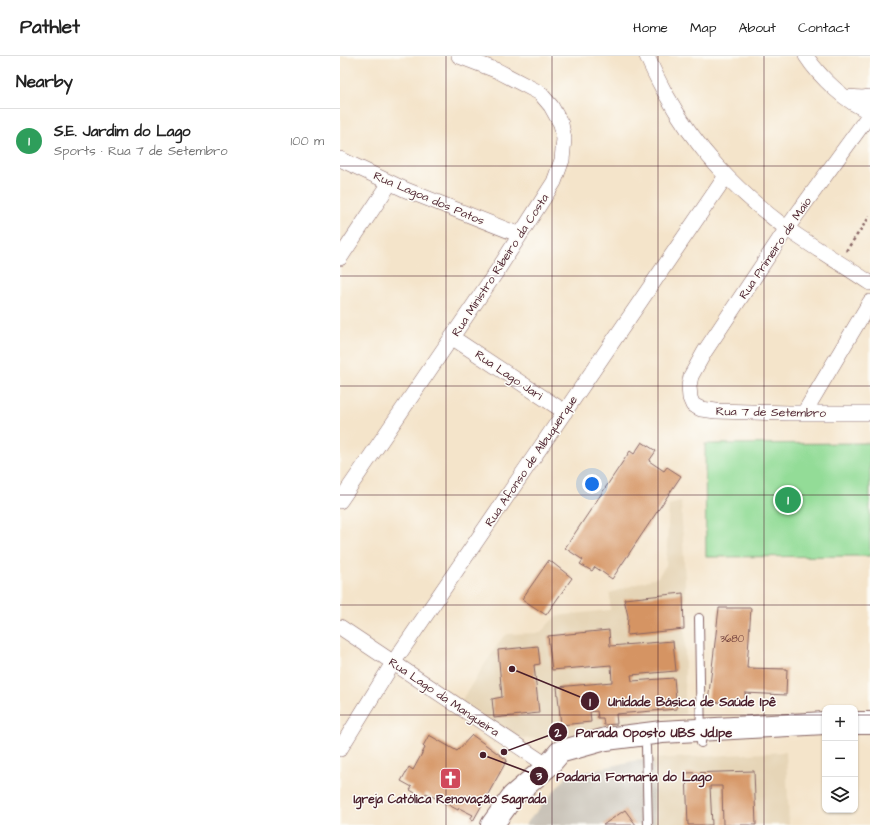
<!DOCTYPE html>
<html lang="en">
<head>
<meta charset="utf-8">
<style>
	:root { --surface:#fff; --page:#f6f6f6; --text:#222; --muted:#767676; --line:#e0e0e0; --accent:#7c3aed }
	body { margin:0; font-family:"Architects Daughter",sans-serif; background:var(--page); color:var(--text) }
	.controls { position:absolute; right:12px; bottom:12px; display:grid; overflow:hidden; border-radius:8px; box-shadow:0 1px 3px #0004 }
	.controls button { width:36px; height:36px; display:grid; place-items:center; padding:0; border:0; border-bottom:1px solid var(--line); background:var(--surface); color:var(--text); font:20px sans-serif }
	.you { position:absolute; left:252px; top:428px; width:14px; height:14px; margin:-10px; border:3px solid #fff; border-radius:50%; background:#1a73e8; box-shadow:0 0 0 6px #1a73e833 }
	.badge { display:grid; place-items:center; width:26px; height:26px; border-radius:50%; background:var(--accent); color:#fff; font-size:13px; font-weight:700 }
	.pin { position:absolute; translate:-50% -50%; border:2px solid #fff; box-shadow:0 1px 4px #0006 }
	.list { margin:0; padding:0; list-style:none }
	h2 { display:flex; justify-content:space-between; align-items:center; height:52px; margin:0; padding:0 16px; font-size:17px }
	h2 small { font-size:13px; font-weight:400; color:var(--muted) }
	.list li { display:grid; grid-template-columns:26px 1fr auto; gap:12px; align-items:center; box-sizing:border-box; height:64px; padding:0 16px; border-top:1px solid var(--line) }
	.list b { display:block; font-size:15px; white-space:nowrap }
	.list p { margin:0; font-size:13px; white-space:nowrap; color:var(--muted) }
	.list em { font-size:13px; font-style:normal; color:var(--muted) }
	.icon { flex:none; width:22px; height:22px; fill:none; stroke:currentColor; stroke-width:2; stroke-linecap:round; stroke-linejoin:round }
	.map { position:relative; flex:none; width:530px; height:769px; overflow:hidden }
	header { display:flex; align-items:center; gap:24px; box-sizing:border-box; height:56px; padding:0 20px; background:var(--surface); border-bottom:1px solid var(--line) }
	header strong { font-size:19px }
	nav { display:flex; gap:22px; margin-inline-start:auto; font-size:14px }
	main { display:flex }
	aside { flex:1; background:var(--surface) }
	.map>svg:first-child { display:block }
	.built { fill:#e6d5b7 }
	.industrial { fill:#c9c3b8 }
	.green { fill:#93dc97; stroke:#6e7e61 }
	.building { fill:#d59464 }
	.lines { fill:none; stroke-linecap:round; stroke-linejoin:round }
	.lane-casing { stroke:#866463; stroke-width:10 }
	.street-casing { stroke:#866463; stroke-width:16 }
	.primary-casing { stroke:#866463; stroke-width:24 }
	.path { stroke:#866463; stroke-width:2.5; stroke-dasharray:3 3; stroke-linecap:butt }
	.lane { stroke:#fff; stroke-width:8 }
	.street { stroke:#fff; stroke-width:15 }
	.primary { stroke:#fff; stroke-width:22 }
	.grid { fill:none; stroke:#4a1f2b; stroke-width:1; stroke-opacity:0.55 }
	.labels { text-anchor:middle; stroke-width:3; stroke-linejoin:round; paint-order:stroke }
	.number-label { font-size:10px; fill:#6d3c39 }
	.street-label { font-size:12px; fill:#4a1f2b; stroke:#fdfcf7 }
	.poi-label { font-size:12px; font-weight:bold; fill:#4a1f2b; stroke:#fdfcf7 }
	.leader { fill:none; stroke:#4a1f2b; stroke-width:1.5 }
	.callout-dot { fill:#4a1f2b; stroke:#fdfcf7; stroke-width:1.5 }
	.mark-label { font-size:12px; text-anchor:middle; font-weight:bold; fill:#fff }
	.callout-label { font-size:13px; text-anchor:middle; font-weight:bold; fill:#4a1f2b; stroke:#fdfcf7; stroke-width:3; stroke-linejoin:round; paint-order:stroke }
</style>
</head>
<body>
<header>
<strong>Pathlet</strong>
<nav><a>Home</a><a>Map</a><a>About</a><a>Contact</a></nav>
</header>
<main>
<aside>
<h2>Nearby<small></small></h2>
<ul class="list">
<li><span class="badge" style="background:#2e9e5b">1</span><div><b>S.E. Jardim do Lago</b><p>Sports · Rua 7 de Setembro</p></div><em>100 m</em></li>
</ul>
</aside>
<div class="map">
<svg width="530" height="769" viewBox="0 0 530 769">
	<rect width="100%" height="100%" fill="#fdfcf7"/>
	<filter id="ink" filterUnits="userSpaceOnUse"><feTurbulence type="fractalNoise" baseFrequency=".025" numOctaves="2"/><feDisplacementMap in="SourceGraphic" scale="8" xChannelSelector="R" yChannelSelector="G"/><feConvolveMatrix kernelMatrix="1 2 1 2 8 2 1 2 1" color-interpolation-filters="sRGB"/></filter>
	<filter id="wash" filterUnits="userSpaceOnUse"><feTurbulence type="fractalNoise" baseFrequency=".012" numOctaves="4" result="noise"/><feDisplacementMap in="SourceGraphic" scale="16" xChannelSelector="R" yChannelSelector="G"/><feGaussianBlur stdDeviation="0.9" result="paint"/><feColorMatrix in="noise" values="0 0 0 0 0 0 0 0 0 0 0 0 0 0 0 0 0 1.4 0 .05"/><feComposite in="paint" operator="in"/></filter>
	<g filter="url(#wash)">
		<rect width="100%" height="100%" fill="#f4e4ca"/>
		<path class="built" d="M 341,446 L 345,524 L 345,658 L 262,672 L 209,683 L 178,682 L 121,645 L 162,582 L 168,578 L 200,577 L 216,560 L 270,554 L 270,537 L 318,521 L 326,509 L 329,449 Z
			M 446,696 L 449,769 L 315,769 L 313,703 Z"/>
		<path class="industrial" d="M 302,703 L 313,703 L 315,769 L 185,769 L 227,720 Z"/>
		<path class="green" d="M 530,387 L 530,500 L 366,501 L 365,388 Z"/>
		<g id="blocks">
			<path class="building" d="M 302,386 L 316,395 L 309,405 L 324,415 L 327,411 L 341,420 L 272,523 L 255,511 L 252,515 L 240,508 L 243,504 L 225,492 L 290,395 L 294,398 Z
				M 209,504 L 232,522 L 206,559 L 182,543 Z
				M 343,537 L 344,573 L 287,579 L 288,560 L 284,543 Z
				M 379,552 L 411,552 L 407,612 L 447,613 L 446,639 L 405,637 L 405,647 L 368,646 Z
				M 269,574 L 270,590 L 333,585 L 336,615 L 291,619 L 292,625 L 334,622 L 337,653 L 276,658 L 277,668 L 264,669 L 263,662 L 258,662 L 257,655 L 250,656 L 251,666 L 221,669 L 217,631 L 272,626 L 271,609 L 212,614 L 208,580 Z
				M 198,590 L 200,608 L 194,609 L 199,657 L 154,662 L 152,643 L 162,641 L 158,594 Z
				M 89,679 L 117,695 L 132,679 L 167,704 L 133,765 L 130,763 L 133,759 L 119,752 L 118,754 L 86,737 L 84,742 L 70,734 L 72,731 L 61,725 L 69,711 L 73,714 L 85,692 L 83,690 Z
				M 414,715 L 416,769 L 383,769 L 382,730 L 370,730 L 372,769 L 348,769 L 346,717 Z
				M 285,754 L 296,769 L 263,769 Z"/>
		</g>
	</g>
	<g filter="url(#ink)">
		<use href="#blocks" fill-opacity="0" stroke="#866463" stroke-width="1"/>
		<g class="lines">
			<defs>
				<path id="lane" d="M 359,562 L 361,687
					M 306,691 L 308,769"/>
				<path id="street" d="M 307,0 C 312,12 318,24 324,35 C 356,93 394,133 446,172 C 473,191 502,208 530,227
					M 466,0 C 479,20 507,48 530,55
					M 506,41 L 523,42 L 530,41
					M 530,58 L 447,172 L 365,295 L 351,320 L 349,330 L 350,342 L 353,349 L 361,353 L 376,355 L 449,357 L 530,357
					M 0,103 L 66,134 L 180,179
					M 0,202 L 50,127
					M 113,282 L 225,356
					M 464,357 L 530,246
					M 0,445 L 157,215 L 214,126 L 222,104 L 224,83 L 221,68 L 211,50 L 200,37 L 158,15 L 119,0
					M 0,571 L 208,710
					M 0,693 L 53,607 L 386,120"/>
				<path id="primary" d="M 515,667 L 530,667
					M 152,769 L 173,740 L 208,710 L 220,696 L 223,695 L 266,683 L 322,676 L 485,667"/>
			</defs>
			<use href="#lane" class="lane-casing"/>
			<use href="#street" class="street-casing"/>
			<use href="#primary" class="primary-casing"/>
			<path class="path" d="M 506,195 L 530,160"/>
			<use href="#lane" class="lane"/>
			<use href="#street" class="street"/>
			<use href="#primary" class="primary"/>
		</g>
	</g>
	<path class="grid" d="M 106,0 L 106,769M 212,0 L 212,769M 318,0 L 318,769M 424,0 L 424,769M 0,110 L 530,110M 0,220 L 530,220M 0,330 L 530,330M 0,439 L 530,439M 0,549 L 530,549M 0,659 L 485,659M 515,659 L 530,659"/>
	<defs>
		<symbol id="church-square" viewBox="-11 -11 22 22"><rect x="-9" y="-9" width="18" height="18" rx="4" fill="#d1495b" stroke="#fdfcf7"/><path d="M-1.2-6h2.4v3.5h3.3v2.4h-3.3V6h-2.4V-.1h-3.3v-2.4h3.3Z" fill="#fff"/></symbol>
	</defs>
	<g fill-rule="evenodd">
		<use href="#church-square" x="98" y="710" width="25" height="25"/>
	</g>
	<g class="labels">
		<g class="number-label">
			<text x="392" y="586">3680</text>
		</g>
		<g class="street-label">
			<text transform="translate(89 142) rotate(23)" y="4">Rua Lagoa dos Patos</text>
			<text transform="translate(435 192) rotate(-56)" y="4">Rua Primeiro de Maio</text>
			<text transform="translate(160 209) rotate(-57)" y="4">Rua Ministro Ribeiro da Costa</text>
			<text transform="translate(169 319) rotate(34)" y="4">Rua Lago Jari</text>
			<text transform="translate(431 356) rotate(1)" y="4">Rua 7 de Setembro</text>
			<text transform="translate(191 405) rotate(-56)" y="4">Rua Afonso de Albuquerque</text>
			<text transform="translate(104 641) rotate(34)" y="4">Rua Lago da Mangueira</text>
		</g>
		<g class="poi-label">
			<text x="110" y="747">Igreja Católica Renovação Sagrada</text>
		</g>
	</g>
	<path class="leader" d="M172 613L250 645M164 696L218 676M143 699L199 720"/>
	<g class="callout-dot">
		<circle cx="172" cy="613" r="4"/>
		<circle cx="164" cy="696" r="4"/>
		<circle cx="143" cy="699" r="4"/>
		<circle cx="250" cy="645" r="10"/>
		<circle cx="218" cy="676" r="10"/>
		<circle cx="199" cy="720" r="10"/>
	</g>
	<g class="mark-label">
		<text x="250" y="650">1</text>
		<text x="218" y="681">2</text>
		<text x="199" y="724">3</text>
	</g>
	<g class="callout-label">
		<text x="352" y="650">Unidade Básica de Saúde Ipê</text>
		<text x="314" y="681">Parada Oposto UBS Jd.Ipe</text>
		<text x="294" y="725">Padaria Fornaria do Lago</text>
	</g>
</svg>
<div class="controls">
<button>+</button>
<button>−</button>
<button><svg class="icon" aria-label="layers" viewBox="0 0 24 24"><path d="M12 4l9 5-9 5-9-5zM3 14l9 5 9-5"/></svg></button>
</div>
<div class="you"></div>
<div class="pin badge" style="left:448px;top:444px;background:#2e9e5b">1</div>
</div>
</main>
</body>
</html>
